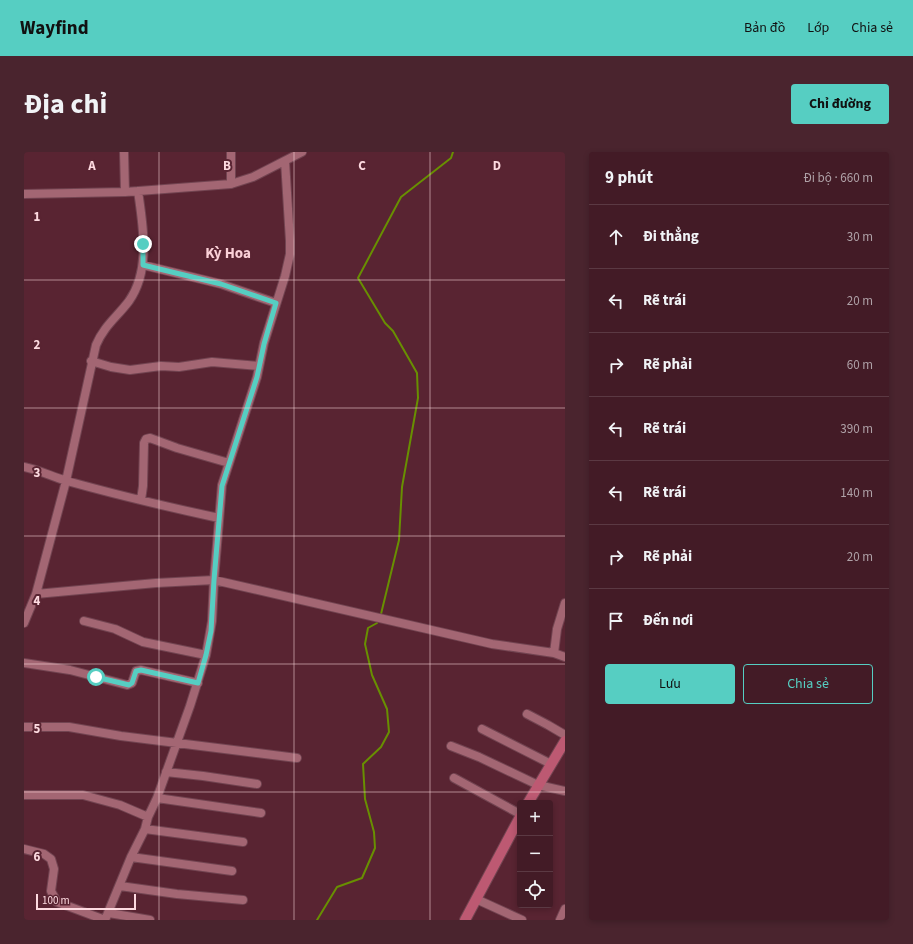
<!DOCTYPE html>
<html lang="vi">
<head>
<meta charset="utf-8">
<style>
	:root { --surface:#431b26; --page:#4a242e; --text:#f1f3f6; --muted:#afa1a7; --line:#5b3943; --accent:#56cec2 }
	body { margin:0; font-family:"Source Sans 3",sans-serif; background:var(--page); color:var(--text) }
	.controls { position:absolute; right:12px; bottom:12px; display:grid; overflow:hidden; border-radius:4px; box-shadow:0 2px 6px #0003 }
	.controls button { width:36px; height:36px; display:grid; place-items:center; padding:0; border:0; border-bottom:1px solid var(--line); background:var(--surface); color:var(--text); font:20px sans-serif }
	.scale { position:absolute; left:12px; bottom:10px; width:100px; box-sizing:border-box; padding-left:4px; border:2px solid #fddae0; border-top:0; font-size:11px; line-height:14px; white-space:nowrap; color:#fddae0; -webkit-text-stroke:3px #592432; paint-order:stroke }
	.stop { position:absolute; width:12px; height:12px; margin:-9px; border:3px solid #56cec2; border-radius:50%; background:#fff }
	.stop.end { background:#56cec2; border-color:#fff; box-shadow:0 1px 4px #0008 }
	.list { margin:0; padding:0; list-style:none }
	h2 { display:flex; justify-content:space-between; align-items:center; height:52px; margin:0; padding:0 16px; font-size:17px }
	h2 small { font-size:13px; font-weight:400; color:var(--muted) }
	.list li { display:grid; grid-template-columns:26px 1fr auto; gap:12px; align-items:center; box-sizing:border-box; height:64px; padding:0 16px; border-top:1px solid var(--line) }
	.list b { display:block; font-size:15px; white-space:nowrap }
	.list em { font-size:13px; font-style:normal; color:var(--muted) }
	.actions { display:flex; gap:8px; padding:12px 16px }
	.actions a { flex:1; padding:9px 0; border:1px solid var(--accent); border-radius:4px; text-align:center; font-size:14px; color:var(--accent) }
	.actions .main { background:var(--accent); color:#111 }
	.icon { flex:none; width:22px; height:22px; fill:none; stroke:currentColor; stroke-width:2; stroke-linecap:round; stroke-linejoin:round }
	.map { position:relative; flex:none; width:541px; height:768px; overflow:hidden; border-radius:4px }
	header { display:flex; align-items:center; gap:24px; box-sizing:border-box; height:56px; padding:0 20px; background:var(--accent); color:#111 }
	header strong { font-size:19px }
	nav { display:flex; gap:22px; margin-inline-start:auto; font-size:14px }
	.intro { display:flex; align-items:center; justify-content:space-between; box-sizing:border-box; height:96px; padding:0 24px }
	h1 { margin:0; font-size:28px }
	.button { padding:10px 18px; border-radius:4px; background:var(--accent); color:#111; font-size:14px; font-weight:700 }
	main { display:flex; gap:24px; padding:0 24px }
	aside { flex:1; background:var(--surface); border-radius:4px; box-shadow:0 2px 6px #0003 }
	.map>svg:first-child { display:block }
	.lines { fill:none; stroke-linecap:round; stroke-linejoin:round }
	.stream { stroke:#688f01; stroke-width:2 }
	.minor-casing { stroke:#724451; stroke-width:10 }
	.major-casing { stroke:#724451; stroke-width:12 }
	.minor { stroke:#a36673; stroke-width:8 }
	.major { stroke:#bd5972; stroke-width:10 }
	.route { stroke:#56cec2; stroke-width:5 }
	.grid { fill:none; stroke:#fddae0; stroke-width:1; stroke-opacity:0.55 }
	.labels { text-anchor:middle; stroke-width:4; stroke-linejoin:round; paint-order:stroke }
	.district-label { font-size:15px; font-weight:bold; fill:#fad0d7; stroke:#592432 }
	.grid-label { font-size:13px; text-anchor:middle; font-weight:bold; fill:#fddae0; stroke:#592432; stroke-width:4; stroke-linejoin:round; paint-order:stroke }
</style>
</head>
<body>
<header>
<strong>Wayfind</strong>
<nav><a>Bản đồ</a><a>Lớp</a><a>Chia sẻ</a></nav>
</header>
<div class="intro"><h1>Địa chỉ</h1><a class="button">Chỉ đường</a></div>
<main>
<div class="map">
<svg width="541" height="768" viewBox="0 0 541 768">
	<rect width="100%" height="100%" fill="#592432"/>
	<g class="lines">
		<path class="stream" d="M 357,462 L 375,388 L 378,335 L 394,246 L 393,221 L 369,179 L 361,171 L 334,126 L 377,45 L 427,6 L 429,0
			M 293,768 L 313,735 L 338,726 L 351,696 L 350,680 L 341,647 L 339,612 L 357,595 L 365,580 L 363,557 L 348,523 L 341,492 L 344,476 L 353,471"/>
		<defs>
			<path id="minor" d="M 100,0 L 101,40
				M 207,32 L 207,0
				M 0,42 L 101,40 L 207,32 L 229,25 L 278,0
				M 119,113 L 197,132 L 252,151
				M 67,209 L 87,215 L 106,218 L 137,214 L 155,215 L 188,210 L 235,214
				M 0,315 C 15,318 29,325 43,329 C 93,343 144,355 195,366
				M 117,348 L 119,334 L 120,291 L 122,287 L 126,286 L 153,296 L 205,311
				M 12,442 L 132,431 L 190,428 L 468,492 L 530,501 L 541,505
				M 60,469 L 91,477 L 119,490 L 182,503
				M 0,471 L 12,442 L 42,329 L 72,193 C 80,174 93,165 105,149 C 127,118 119,74 114,39
				M 530,501 L 533,477 L 541,451
				M 0,511 L 46,518 L 103,533 L 108,531 L 112,519 L 117,518 L 174,531
				M 503,562 L 524,573 L 541,583
				M 0,575 L 45,575 L 97,584 L 273,606
				M 458,577 L 527,612
				M 427,594 L 455,605 L 514,633 L 541,639
				M 142,620 L 179,624 L 233,632
				M 430,626 L 496,662
				M 0,643 L 59,643 L 96,653 L 124,665
				M 133,646 L 237,661
				M 121,677 L 219,690
				M 0,697 L 20,702 L 27,707 L 30,717 L 27,739 L 33,750 L 81,768
				M 107,705 L 208,719
				M 96,734 L 153,742 L 219,748
				M 452,747 L 498,768
				M 85,761 L 126,768
				M 81,768 L 107,705 L 121,677 L 124,665 L 133,646 L 166,554 L 182,503 L 188,469 L 190,428 L 198,333 L 233,225 L 240,191 L 261,124 L 266,102 L 266,89 L 261,9
				M 536,768 L 541,757"/>
			<path id="major" d="M 504,651 L 541,589
				M 441,768 L 496,665"/>
		</defs>
		<use href="#minor" class="minor-casing"/>
		<use href="#major" class="major-casing"/>
		<use href="#minor" class="minor"/>
		<use href="#major" class="major"/>
	</g>
	<g class="lines">
		<path class="route" d="M 72,525 L 105,533 L 108,531 L 112,519 L 117,518 L 174,531 L 182,503 L 187,479 L 190,428 L 198,334 L 233,225 L 240,192 L 252,151 L 197,132 L 119,113 L 119,92"/>
	</g>
	<path class="grid" d="M 135,0 L 135,768M 270,0 L 270,768M 406,0 L 406,768M 0,128 L 541,128M 0,256 L 541,256M 0,384 L 541,384M 0,512 L 541,512M 0,640 L 541,640"/>
	<g class="labels">
		<g class="district-label">
			<text x="204" y="106">Kỳ Hoa</text>
		</g>
	</g>
	<g class="grid-label">
		<text x="68" y="18">A</text>
		<text x="203" y="18">B</text>
		<text x="338" y="18">C</text>
		<text x="473" y="18">D</text>
		<text x="13" y="69">1</text>
		<text x="13" y="197">2</text>
		<text x="13" y="325">3</text>
		<text x="13" y="453">4</text>
		<text x="13" y="581">5</text>
		<text x="13" y="709">6</text>
	</g>
</svg>
<div class="controls">
<button>+</button>
<button>−</button>
<button><svg class="icon" aria-label="locate" viewBox="0 0 24 24"><circle cx="12" cy="12" r="6"/><path d="M12 2v4M12 18v4M2 12h4M18 12h4"/></svg></button>
</div>
<div class="scale">100 m</div>
<div class="stop" style="left:72px;top:525px"></div>
<div class="stop end" style="left:119px;top:92px"></div>
</div>
<aside>
<h2>9 phút<small>Đi bộ · 660 m</small></h2>
<ul class="list">
<li><svg class="icon" aria-label="ahead" viewBox="0 0 24 24"><path d="M12 20V5M6 11l6-6 6 6"/></svg><div><b>Đi thẳng</b></div><em>30 m</em></li>
<li><svg class="icon" aria-label="left" viewBox="0 0 24 24"><path d="M17 20v-9H6M10 6l-5 5 5 5"/></svg><div><b>Rẽ trái</b></div><em>20 m</em></li>
<li><svg class="icon" aria-label="right" viewBox="0 0 24 24"><path d="M7 20v-9h11M14 6l5 5-5 5"/></svg><div><b>Rẽ phải</b></div><em>60 m</em></li>
<li><svg class="icon" aria-label="left" viewBox="0 0 24 24"><path d="M17 20v-9H6M10 6l-5 5 5 5"/></svg><div><b>Rẽ trái</b></div><em>390 m</em></li>
<li><svg class="icon" aria-label="left" viewBox="0 0 24 24"><path d="M17 20v-9H6M10 6l-5 5 5 5"/></svg><div><b>Rẽ trái</b></div><em>140 m</em></li>
<li><svg class="icon" aria-label="right" viewBox="0 0 24 24"><path d="M7 20v-9h11M14 6l5 5-5 5"/></svg><div><b>Rẽ phải</b></div><em>20 m</em></li>
<li><svg class="icon" aria-label="arrive" viewBox="0 0 24 24"><path d="M6 21V4h12l-3 4 3 4H6"/></svg><div><b>Đến nơi</b></div></li>
</ul>
<div class="actions"><a class="main">Lưu</a><a>Chia sẻ</a></div>
</aside>
</main>
</body>
</html>
